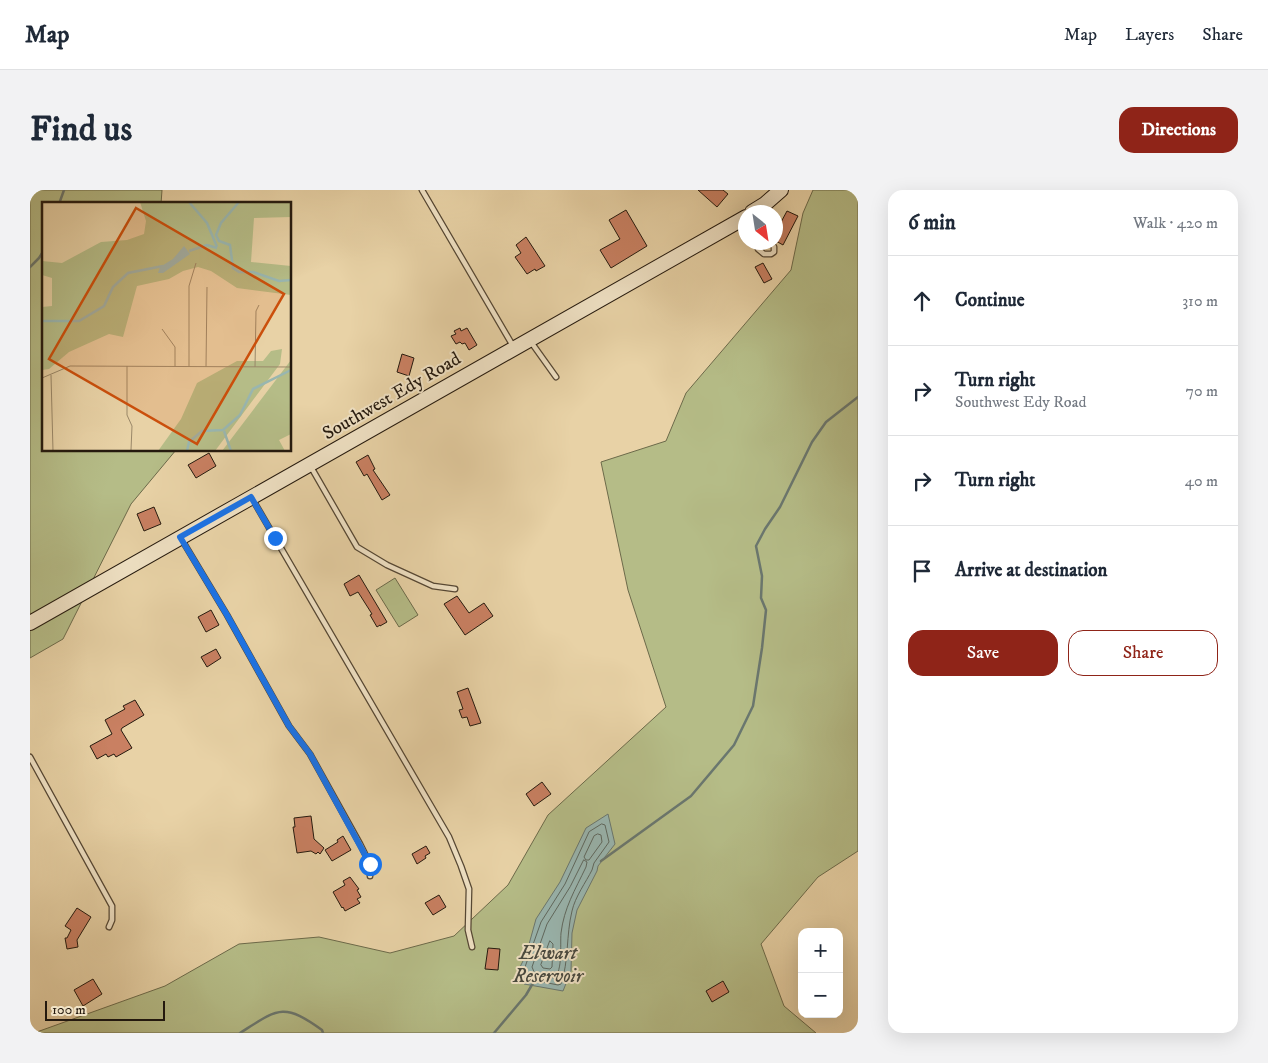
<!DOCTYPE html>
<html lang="en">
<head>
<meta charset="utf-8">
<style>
	:root { --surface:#fff; --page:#f2f2f3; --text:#1f2937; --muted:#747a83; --line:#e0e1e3; --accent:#8f2418 }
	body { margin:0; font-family:"IM FELL DW Pica",serif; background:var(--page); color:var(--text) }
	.controls { position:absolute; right:15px; bottom:15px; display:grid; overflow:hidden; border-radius:10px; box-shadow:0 5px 20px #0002 }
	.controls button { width:45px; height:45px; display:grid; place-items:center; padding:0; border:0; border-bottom:1px solid var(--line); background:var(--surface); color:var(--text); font:25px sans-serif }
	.compass { position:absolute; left:708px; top:15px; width:45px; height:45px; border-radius:50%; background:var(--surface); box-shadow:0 5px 20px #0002; rotate:150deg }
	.scale { position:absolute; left:15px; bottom:12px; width:120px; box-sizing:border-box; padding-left:5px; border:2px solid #24190e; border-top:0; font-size:14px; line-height:18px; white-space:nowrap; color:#24190e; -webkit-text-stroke:4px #f0e2c5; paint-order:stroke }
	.stop { position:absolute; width:15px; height:15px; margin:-11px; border:4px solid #1a73e8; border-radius:50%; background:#fff }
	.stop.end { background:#1a73e8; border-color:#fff; box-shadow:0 1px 5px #0008 }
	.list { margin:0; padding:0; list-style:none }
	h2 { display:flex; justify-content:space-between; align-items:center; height:65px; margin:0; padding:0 20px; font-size:21px }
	h2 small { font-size:16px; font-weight:400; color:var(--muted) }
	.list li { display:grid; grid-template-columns:32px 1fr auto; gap:15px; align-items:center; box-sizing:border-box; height:90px; padding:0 20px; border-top:1px solid var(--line) }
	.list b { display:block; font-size:19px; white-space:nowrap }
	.list p { margin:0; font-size:16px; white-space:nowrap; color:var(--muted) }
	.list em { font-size:16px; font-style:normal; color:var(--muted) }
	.actions { display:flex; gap:10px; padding:15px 20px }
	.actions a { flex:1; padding:11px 0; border:1px solid var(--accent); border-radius:15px; text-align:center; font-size:18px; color:var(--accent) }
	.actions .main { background:var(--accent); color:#fff }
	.icon { flex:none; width:28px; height:28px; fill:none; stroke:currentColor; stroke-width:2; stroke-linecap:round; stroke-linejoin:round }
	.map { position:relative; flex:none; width:828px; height:843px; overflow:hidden; border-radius:15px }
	header { display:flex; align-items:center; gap:30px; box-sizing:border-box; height:70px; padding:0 25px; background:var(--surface); border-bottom:1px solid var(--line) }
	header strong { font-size:24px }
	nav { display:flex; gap:28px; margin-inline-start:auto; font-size:18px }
	.intro { display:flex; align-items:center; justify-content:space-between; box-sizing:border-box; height:120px; padding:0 30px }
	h1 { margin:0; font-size:35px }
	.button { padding:12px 22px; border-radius:15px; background:var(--accent); color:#fff; font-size:18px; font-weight:700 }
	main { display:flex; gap:30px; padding:0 30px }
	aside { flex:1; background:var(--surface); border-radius:15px; box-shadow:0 5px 20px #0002 }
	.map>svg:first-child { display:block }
	.green { fill:#b5bc87; stroke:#6c6a4a }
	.water { fill:#99b6b0; stroke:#6a776f }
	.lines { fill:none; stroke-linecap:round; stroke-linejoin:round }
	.shore { stroke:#5e685f; stroke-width:1 }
	.stream { stroke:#6a776f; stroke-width:2.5 }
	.building { fill:#c98062; stroke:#24190e }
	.lane-casing { stroke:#554734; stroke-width:7 }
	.secondary-casing { stroke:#24190e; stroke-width:16 }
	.lane { stroke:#f0e2c5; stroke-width:4.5 }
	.secondary { stroke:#f0e2c5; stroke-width:14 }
	.route { stroke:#1a73e8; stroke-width:6 }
	.labels { text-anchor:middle; stroke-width:4; stroke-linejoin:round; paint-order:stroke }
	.street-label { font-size:19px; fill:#24190e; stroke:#f0e2c5 }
	.water-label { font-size:20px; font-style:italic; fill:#47483f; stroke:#f0e2c5 }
	.inset-river { fill:none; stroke:#99b6b0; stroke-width:2.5 }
	.inset-road { fill:none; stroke:#9a8869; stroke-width:1 }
	.view { fill:#cb4f0c; fill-opacity:0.15; stroke:#cb4f0c; stroke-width:2.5 }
	.inset-edge { fill:none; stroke:#24190e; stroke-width:2.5 }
</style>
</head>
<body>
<header>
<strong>Map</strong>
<nav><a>Map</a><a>Layers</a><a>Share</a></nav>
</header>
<div class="intro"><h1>Find us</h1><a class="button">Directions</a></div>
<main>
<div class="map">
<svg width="828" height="843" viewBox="0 0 828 843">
	<rect width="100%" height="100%" fill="#e8d2a6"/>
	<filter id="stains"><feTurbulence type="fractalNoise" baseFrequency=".004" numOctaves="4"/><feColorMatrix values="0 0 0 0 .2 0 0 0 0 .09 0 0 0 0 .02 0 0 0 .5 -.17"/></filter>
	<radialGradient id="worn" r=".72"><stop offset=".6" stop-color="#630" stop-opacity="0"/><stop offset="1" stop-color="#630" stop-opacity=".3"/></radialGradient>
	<path class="green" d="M 0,0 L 132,0 L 131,14 L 14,14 L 14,260 L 146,260 L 101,314 L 33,449 L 0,468 Z
		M 783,0 L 828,0 L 828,661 L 788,687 L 731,754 L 754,816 L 786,843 L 4,843 L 135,796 L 209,754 L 289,747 L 360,763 L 424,746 L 478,695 L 518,625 L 636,517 L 598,400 L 571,272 L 636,251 L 656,203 L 761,80 L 773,23 Z
		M 365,388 L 388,425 L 369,437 L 346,400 Z"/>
	<path class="water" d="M 578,624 L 585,654 L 568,676 L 567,681 L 547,720 L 542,743 L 541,781 L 533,801 L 494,794 L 491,790 L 492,783 L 488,781 L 496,765 L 506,729 L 530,692 L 556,638 Z"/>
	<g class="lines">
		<path class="shore" d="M 572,634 L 575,635 L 579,652 L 564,673 L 562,680 C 556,692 545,707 542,721 C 536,745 539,771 531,794 L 528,795 L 498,789 L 495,777 L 511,732 L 535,694 L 559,642 Z
			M 568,644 L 571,645 L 572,652 L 559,670 L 556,670 L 554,667 L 564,646 Z
			M 554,670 L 557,672 L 556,677 C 545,700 534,718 531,743 C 530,755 533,781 524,788 L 505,784 L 502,777 L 517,734 L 540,697 Z
			M 520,751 L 523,754 L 522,777 L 520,779 L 513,778 L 511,775 Z"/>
		<path class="stream" d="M 29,14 L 34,0
			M 0,77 L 9,68 L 14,60
			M 571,671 L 661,606 L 704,555 L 723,516 L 732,458 L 736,420 L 731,408 L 732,386 L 726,356 L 735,339 L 750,317 L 782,252 L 796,232 L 828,207
			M 210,843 C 248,819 253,812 292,840 L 293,843
			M 464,843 L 496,805 L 503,793"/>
	</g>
	<path class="building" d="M 668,0 L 693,0 L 698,4 L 687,17 Z
		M 596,20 L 617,56 L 581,78 L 570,60 L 590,49 L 579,30 Z
		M 757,21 L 768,26 L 753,55 L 746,51 L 746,38 L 748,33 L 750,34 Z
		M 496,47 L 515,76 L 506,81 L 505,79 L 497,84 L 485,67 L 491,63 L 486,55 Z
		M 733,73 L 742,89 L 734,93 L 725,77 Z
		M 430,138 L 431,141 L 437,138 L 447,155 L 439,160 L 435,153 L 432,154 L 430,152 L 426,154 L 421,146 L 426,144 L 424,141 Z
		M 372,164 L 384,168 L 379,186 L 367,182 Z
		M 179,263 L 186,276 L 166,288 L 158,275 Z
		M 338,265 L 345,279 L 343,280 L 360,305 L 352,310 L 337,284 L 334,286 L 326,272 Z
		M 124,317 L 131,334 L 114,341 L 107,324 Z
		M 329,385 L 357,432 L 350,436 L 350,435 L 347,437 L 340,425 L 342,424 L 328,402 L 320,406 L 314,394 Z
		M 427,406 L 439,423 L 454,413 L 463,426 L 435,445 L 414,414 Z
		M 181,420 L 189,435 L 176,442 L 168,427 Z
		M 186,459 L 191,468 L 177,477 L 171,467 Z
		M 438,498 L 451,533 L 440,536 L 437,527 L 432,528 L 429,520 L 433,519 L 427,502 Z
		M 105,510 L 114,525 L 92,538 L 91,540 L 102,558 L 86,567 L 84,564 L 78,567 L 76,564 L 67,569 L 60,556 L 82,544 L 75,530 L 95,519 L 93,516 Z
		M 512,592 L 521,604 L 504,616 L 496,604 Z
		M 281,626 L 284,649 L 294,658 L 290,664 L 288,662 L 286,664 L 281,661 L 267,663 L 263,637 L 265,637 L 264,628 Z
		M 313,646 L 321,660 L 302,671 L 295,660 L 308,652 L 307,650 Z
		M 396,656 L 400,663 L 395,666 L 396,668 L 387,674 L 382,664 Z
		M 320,687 L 329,699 L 327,700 L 331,707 L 327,709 L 330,713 L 315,721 L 313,717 L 312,718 L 303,702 L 315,695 L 313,691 Z
		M 409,705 L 416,717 L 403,725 L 395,713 Z
		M 47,718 L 61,727 L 47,750 L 48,757 L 37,759 L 35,748 L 37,748 L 41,740 L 35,736 Z
		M 458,758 L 470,759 L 468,780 L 455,779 Z
		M 63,789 L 72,804 L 53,816 L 44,800 Z
		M 693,791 L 699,802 L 682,812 L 676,801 Z"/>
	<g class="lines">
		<defs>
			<path id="lane" d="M 392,0 L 483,156
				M 726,52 L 728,59 L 734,64 L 741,64 L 744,62 L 744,57 L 741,52
				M 501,152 L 526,187
				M 281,277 L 327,357 L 357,375 L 403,396 L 425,399
				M 223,310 L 419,647 L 431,676 L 439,699 L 438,740 L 442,757
				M 152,350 L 197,425 L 259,536 L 280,564 L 330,654 L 340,674 L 340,686
				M 0,567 L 82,716 L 82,730 L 79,737"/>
			<path id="secondary" d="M 722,22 L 735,14 L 751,0
				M 0,433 L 716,27"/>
		</defs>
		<use href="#lane" class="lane-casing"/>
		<use href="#secondary" class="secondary-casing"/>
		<use href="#lane" class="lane"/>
		<use href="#secondary" class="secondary"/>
	</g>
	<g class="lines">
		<path class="route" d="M 245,348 L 221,307 L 150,347 L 197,425 L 259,536 L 280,564 L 340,674"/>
	</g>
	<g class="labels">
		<g class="street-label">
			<text transform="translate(361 205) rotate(-30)" y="7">Southwest Edy Road</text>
		</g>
		<g class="water-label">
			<text x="518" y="769">Elwart<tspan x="518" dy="23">Reservoir</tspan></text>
		</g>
	</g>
	<g transform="translate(12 12)">
		<rect width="249" height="249" fill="#e8d2a6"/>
		<path d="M 98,0 L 249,0 L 249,15 L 212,16 L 209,60 L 249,64 L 249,93 L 195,86 L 169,69 L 156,65 L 141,69 L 127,77 L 95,84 L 81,135 L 67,132 L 27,150 L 7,167 L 0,168 L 0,105 L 10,104 L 10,76 L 0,73 L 0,59 L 20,61 L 59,40 L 85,38 L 102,32 L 104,19 ZM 240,147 L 238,162 L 173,249 L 116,249 L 139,217 L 155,181 L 195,159 L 221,159 L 229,149 ZM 249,158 L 249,232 L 237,238 L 243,249 L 180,249 Z" fill="#b5bc87"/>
		<path d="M 142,44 L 148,52 L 121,71 L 116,71 L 118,65 L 131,57 Z" fill="#99b6b0"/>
		<path class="inset-river" d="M 147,0 L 165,21 L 175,45M 197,0 L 179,21 L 174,33 L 177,39 L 188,43 L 191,66 L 197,70 L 211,70 L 237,79 L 249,78M 147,49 L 165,43 L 175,46M 0,119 L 37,119 L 62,104 L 71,85 L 86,71 L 121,64M 181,228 L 198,213 L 211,187 L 249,168M 182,229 L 189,249M 145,249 L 147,240 L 160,229 L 181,228"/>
		<path class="inset-road" d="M 120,127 L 133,145 L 133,165M 85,164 L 85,213 L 90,224 L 89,248M 147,165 L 147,84 L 154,61M 164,165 L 165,85M 213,165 L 214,109 L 217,103M 9,173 L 11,249M 0,176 L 28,164 L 249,165"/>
		<path class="view" d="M 94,6 L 242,92 L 155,242 L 7,157 Z"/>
		<rect width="249" height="249" class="inset-edge"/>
	</g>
	<rect width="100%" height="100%" filter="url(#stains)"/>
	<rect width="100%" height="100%" fill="url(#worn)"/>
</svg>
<div class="controls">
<button>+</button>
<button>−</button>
</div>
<svg class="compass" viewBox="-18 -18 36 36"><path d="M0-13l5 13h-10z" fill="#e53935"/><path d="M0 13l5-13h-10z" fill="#747a83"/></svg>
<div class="scale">100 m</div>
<div class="stop" style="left:340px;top:674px"></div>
<div class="stop end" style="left:245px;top:348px"></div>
</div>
<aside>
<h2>6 min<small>Walk · 420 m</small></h2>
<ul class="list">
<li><svg class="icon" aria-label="ahead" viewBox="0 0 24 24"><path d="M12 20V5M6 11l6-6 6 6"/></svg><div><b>Continue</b></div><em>310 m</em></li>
<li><svg class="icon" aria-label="right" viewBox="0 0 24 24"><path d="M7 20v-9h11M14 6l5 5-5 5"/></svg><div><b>Turn right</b><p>Southwest Edy Road</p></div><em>70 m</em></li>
<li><svg class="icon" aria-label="right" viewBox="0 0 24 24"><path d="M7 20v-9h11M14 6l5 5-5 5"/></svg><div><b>Turn right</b></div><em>40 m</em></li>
<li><svg class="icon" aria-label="arrive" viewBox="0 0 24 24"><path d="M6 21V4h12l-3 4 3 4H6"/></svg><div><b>Arrive at destination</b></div></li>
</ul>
<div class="actions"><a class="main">Save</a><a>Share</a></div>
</aside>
</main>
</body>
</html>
